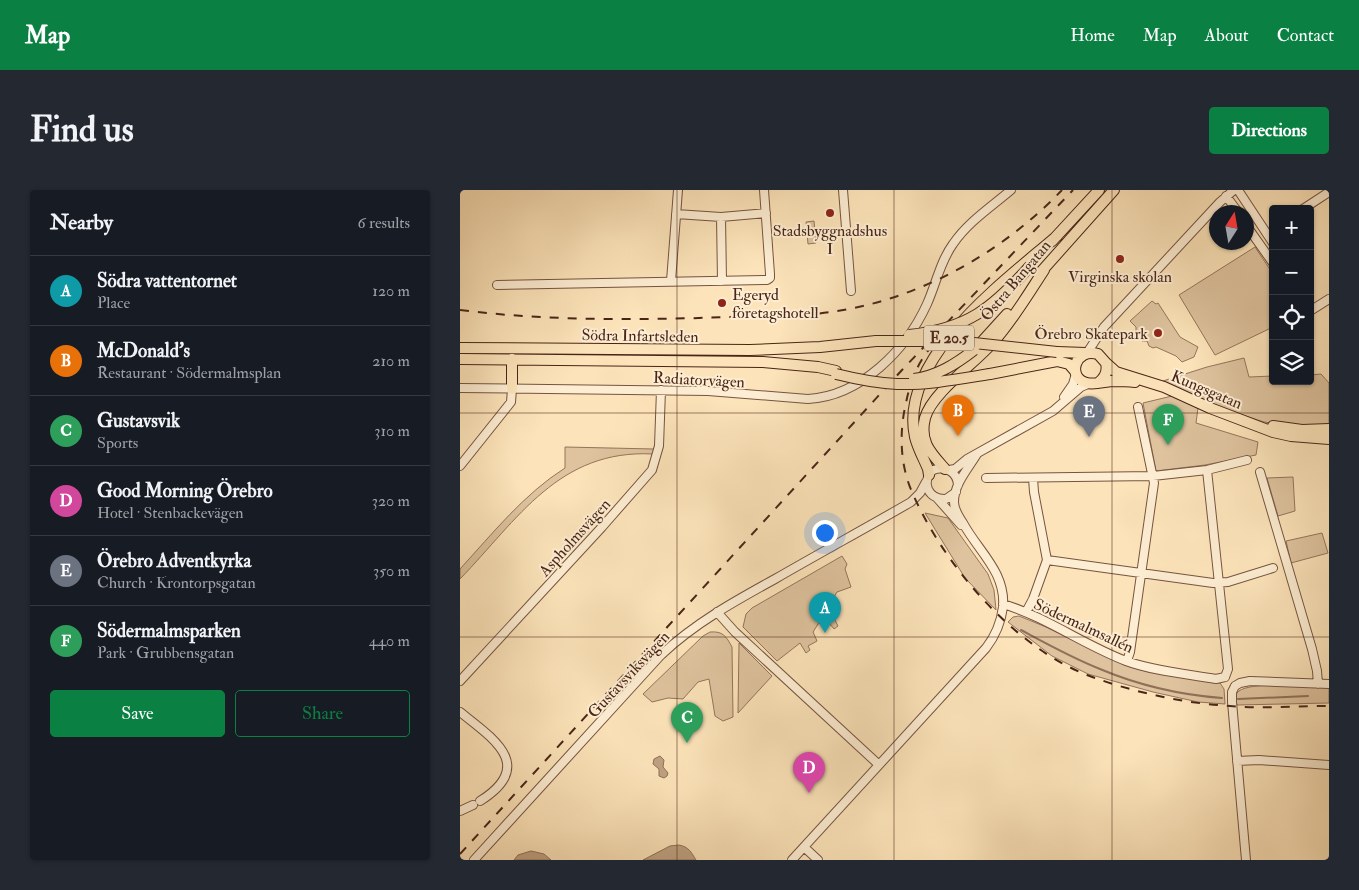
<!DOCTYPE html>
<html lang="en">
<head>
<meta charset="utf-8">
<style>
	:root { --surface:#171b24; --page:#242831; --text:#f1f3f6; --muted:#9ea1a6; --line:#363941; --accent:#0b8043 }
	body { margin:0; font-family:"IM FELL Double Pica",serif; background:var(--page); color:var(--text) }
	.controls { position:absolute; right:15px; top:15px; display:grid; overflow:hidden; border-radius:5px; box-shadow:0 1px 4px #0004 }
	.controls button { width:45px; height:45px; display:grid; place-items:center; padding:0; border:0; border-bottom:1px solid var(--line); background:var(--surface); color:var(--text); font:25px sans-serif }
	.compass { position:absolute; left:749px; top:15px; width:45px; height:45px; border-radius:50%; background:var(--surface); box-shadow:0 1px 4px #0004; rotate:11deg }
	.you { position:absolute; left:364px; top:342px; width:18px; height:18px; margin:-12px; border:4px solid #fff; border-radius:50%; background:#1a73e8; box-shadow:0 0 0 8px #1a73e833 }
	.badge { display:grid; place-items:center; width:32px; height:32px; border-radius:50%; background:var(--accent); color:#fff; font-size:16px; font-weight:700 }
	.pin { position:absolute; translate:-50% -41px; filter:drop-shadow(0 1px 2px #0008) }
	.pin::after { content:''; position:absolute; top:26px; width:18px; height:15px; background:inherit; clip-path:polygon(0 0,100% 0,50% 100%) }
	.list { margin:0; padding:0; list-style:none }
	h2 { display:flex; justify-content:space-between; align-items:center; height:65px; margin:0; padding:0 20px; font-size:21px }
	h2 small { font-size:16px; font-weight:400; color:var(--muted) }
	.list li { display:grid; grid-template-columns:32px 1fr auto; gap:15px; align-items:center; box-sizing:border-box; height:70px; padding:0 20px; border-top:1px solid var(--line) }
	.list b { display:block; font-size:19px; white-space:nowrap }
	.list p { margin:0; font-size:16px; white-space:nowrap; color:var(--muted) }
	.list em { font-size:16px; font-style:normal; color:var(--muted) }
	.actions { display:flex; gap:10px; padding:15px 20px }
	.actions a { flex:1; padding:11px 0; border:1px solid var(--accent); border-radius:5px; text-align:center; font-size:18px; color:var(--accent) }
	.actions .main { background:var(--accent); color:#fff }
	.icon { flex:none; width:28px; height:28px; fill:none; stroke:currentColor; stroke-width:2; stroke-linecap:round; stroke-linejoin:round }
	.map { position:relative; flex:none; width:869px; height:670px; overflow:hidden; border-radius:5px }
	header { display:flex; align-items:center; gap:30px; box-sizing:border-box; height:70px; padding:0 25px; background:var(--accent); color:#fff }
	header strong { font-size:24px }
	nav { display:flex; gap:28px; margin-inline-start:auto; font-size:18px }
	.intro { display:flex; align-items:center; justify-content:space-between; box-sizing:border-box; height:120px; padding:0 30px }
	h1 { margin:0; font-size:35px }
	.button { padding:12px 22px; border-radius:5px; background:var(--accent); color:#fff; font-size:18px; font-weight:700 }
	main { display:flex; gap:30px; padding:0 30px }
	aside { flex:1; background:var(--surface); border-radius:5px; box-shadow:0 1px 4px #0004 }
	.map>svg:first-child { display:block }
	.green { fill:#dec39e; stroke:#94745b }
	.water { fill:#bfa282; stroke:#907058 }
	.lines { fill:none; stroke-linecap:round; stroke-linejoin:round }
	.stream { stroke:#907058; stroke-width:2 }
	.minor-casing { stroke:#765440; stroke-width:10 }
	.major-casing { stroke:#492518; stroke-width:12 }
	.minor { stroke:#fdedd2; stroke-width:8 }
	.major { stroke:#fce3b9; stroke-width:10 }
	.rail { stroke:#492518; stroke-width:2; stroke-dasharray:9 9; stroke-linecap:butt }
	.major-bridge-casing { stroke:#492518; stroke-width:12; stroke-linecap:butt }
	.major-bridge { stroke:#fce3b9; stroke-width:10 }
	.grid { fill:none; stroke:#492518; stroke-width:1; stroke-opacity:0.55 }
	.poi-dot { fill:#8f2418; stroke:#fdedd2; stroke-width:2 }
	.labels { text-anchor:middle; stroke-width:4; stroke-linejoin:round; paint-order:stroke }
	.shield { fill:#fdedd2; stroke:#7f6150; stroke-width:1 }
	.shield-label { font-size:15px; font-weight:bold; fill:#492518 }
	.poi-label { font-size:16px; fill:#492518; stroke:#fdedd2 }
	.street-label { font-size:16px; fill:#492518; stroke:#fdedd2 }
</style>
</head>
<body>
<header>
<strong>Map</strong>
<nav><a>Home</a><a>Map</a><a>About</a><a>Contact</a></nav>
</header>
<div class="intro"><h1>Find us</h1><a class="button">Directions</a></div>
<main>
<aside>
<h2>Nearby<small>6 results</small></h2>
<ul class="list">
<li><span class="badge" style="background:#0f9aa8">A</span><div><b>Södra vattentornet</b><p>Place</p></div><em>120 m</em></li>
<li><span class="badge" style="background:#e8710a">B</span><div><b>McDonald's</b><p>Restaurant · Södermalmsplan</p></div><em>210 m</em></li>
<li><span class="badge" style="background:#2e9e5b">C</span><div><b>Gustavsvik</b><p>Sports</p></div><em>310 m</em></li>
<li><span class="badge" style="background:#d1479c">D</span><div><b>Good Morning Örebro</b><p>Hotel · Stenbackevägen</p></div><em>320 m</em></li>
<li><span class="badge" style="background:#6b7280">E</span><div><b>Örebro Adventkyrka</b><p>Church · Krontorpsgatan</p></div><em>350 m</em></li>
<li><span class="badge" style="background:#2e9e5b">F</span><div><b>Södermalmsparken</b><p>Park · Grubbensgatan</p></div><em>440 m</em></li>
</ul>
<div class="actions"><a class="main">Save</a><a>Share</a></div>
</aside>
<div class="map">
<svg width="869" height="670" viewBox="0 0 869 670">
	<rect width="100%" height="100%" fill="#fce3b9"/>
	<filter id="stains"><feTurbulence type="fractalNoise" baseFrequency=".004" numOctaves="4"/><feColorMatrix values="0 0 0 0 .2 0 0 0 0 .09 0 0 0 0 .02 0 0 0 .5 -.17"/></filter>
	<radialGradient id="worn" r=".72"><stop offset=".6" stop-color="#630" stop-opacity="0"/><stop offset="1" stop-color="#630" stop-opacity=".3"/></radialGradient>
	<path class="green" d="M 354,31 L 356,53 L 348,54 L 346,32 Z
		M 795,57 L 813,84 L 813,137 L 755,165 L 719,105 Z
		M 692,111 L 696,114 L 698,113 L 720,147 L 738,157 L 734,167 L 722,172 L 716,166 L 696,157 L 693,158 L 689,156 L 687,151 L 682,151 L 679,148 L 681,146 L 676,141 L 676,137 L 670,131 Z
		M 784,168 L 789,187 L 813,186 L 813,191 L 850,191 L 850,185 L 861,184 L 869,193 L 869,235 L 846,238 L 804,232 L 767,220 L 703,191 L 747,177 Z
		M 712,206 L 738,218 L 736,233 L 798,252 L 796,265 L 745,275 L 696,281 L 683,213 Z
		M 105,257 L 194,259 L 193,264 C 99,259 58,329 0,389 L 0,379 C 33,343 64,304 105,278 Z
		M 833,287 L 835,321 L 818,326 L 807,288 Z
		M 465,323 L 488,328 L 528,384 L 534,400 L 536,420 L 505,388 Z
		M 862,343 L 868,363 L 831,373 L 826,351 Z
		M 382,366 L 387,374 L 385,379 L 391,397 L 377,402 L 368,417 L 378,436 L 374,439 C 370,433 365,430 358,434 L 353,442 L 357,451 L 348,456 L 350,460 L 346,463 L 340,453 L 317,471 L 283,437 L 286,424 L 292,418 Z
		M 559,426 L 586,437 L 665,475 L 760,493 L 764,499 L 765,514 L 738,512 L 693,502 L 628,484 L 592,466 L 548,432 L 553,427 Z
		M 250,442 C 263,441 266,446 272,457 L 273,527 L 263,531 L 255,526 L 249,489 L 238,492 L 223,509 L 208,508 L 192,512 L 183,504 L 243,446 Z
		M 279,453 L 312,486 L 278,523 Z
		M 847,494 L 865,498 L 869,497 L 869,513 L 777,515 C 776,511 775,507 777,503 C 784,492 833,496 847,494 Z"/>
	<path class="water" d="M 200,566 L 204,570 L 203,577 L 208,583 L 207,586 L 204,588 L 199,586 L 199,579 L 193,574 L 194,569 Z
		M 219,655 C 229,657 231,662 236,670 L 183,670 L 210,656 Z
		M 71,661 L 84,664 L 91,670 L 54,670 L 58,665 Z"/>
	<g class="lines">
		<path class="stream" d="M 561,440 C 587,454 612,468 640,479 C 678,495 721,505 762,508
			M 778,509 L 848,506"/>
		<defs>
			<path id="minor" d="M 383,0 L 391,101
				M 778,0 L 813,53
				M 766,6 L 778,22
				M 843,19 L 869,2
				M 216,24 L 261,27 L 306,23
				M 261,27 L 262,91
				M 786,35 L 813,73
				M 211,91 L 218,0
				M 37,95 L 307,90 L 310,88 L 310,84 L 304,0
				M 850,121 L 869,109
				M 627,163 L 644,137 L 760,12 L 774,0
				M 0,198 L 248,201 L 348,209 C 401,206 446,160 467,114 C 476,94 480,72 493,54 C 508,32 531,17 551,0
				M 604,207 L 613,194 L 616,184
				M 0,276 L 51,212 L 52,199
				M 489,280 L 495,279 L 507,269 L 593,221 L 621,197 L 628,194
				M 747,280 L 768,479 L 765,487
				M 800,282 L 852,459 L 857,481 L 858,494
				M 526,288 L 693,286 L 747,280 L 787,270
				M 496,302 L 486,309 C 469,310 460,293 473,280 C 485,276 497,281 498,295
				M 477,308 L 501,335
				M 587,370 L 753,393 L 768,392 L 813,378
				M 543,414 C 586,427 624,455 666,471 C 693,481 728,484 756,489 L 765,487
				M 257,422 L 275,442 L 418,574
				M 566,422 L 573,409 L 587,370 L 574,302 L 573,288
				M 667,471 L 670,462 L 694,293 L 678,217
				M 0,491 L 142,337 L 192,280 L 199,256 L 201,200
				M 775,496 L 772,502 L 772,512 L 786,670
				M 775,496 L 780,493 L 790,491 L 869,494
				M 0,522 C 34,549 76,576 20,611
				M 777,571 L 799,570 L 869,575
				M 0,621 L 13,615
				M 344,657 L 358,670
				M 14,670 L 201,465 C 235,433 275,411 315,389 C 360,363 406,338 451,312 L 460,303 L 466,292
				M 332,670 L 526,458 C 536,445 541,433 543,417 C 546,382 518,361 503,333 C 499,327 494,319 494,312 C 494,294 508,279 517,264"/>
			<path id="major" d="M 592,51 L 639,0
				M 580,83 L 654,0
				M 517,157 L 547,124
				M 0,158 L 290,160 L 360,157 L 416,151
				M 597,162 L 626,163
				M 0,169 L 303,172 L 358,177 L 376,181
				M 646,173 L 656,182 L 704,197 L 750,218 L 813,242 L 831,246 L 869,249
				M 530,184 L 597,171 L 609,174 L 615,181
				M 638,193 C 645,188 648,181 646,173 L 638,164 C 615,157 606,188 627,193 C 634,195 643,192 651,191 C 659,191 667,191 675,192
				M 52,199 L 52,169
				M 813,236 L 842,240 L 869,239
				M 485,279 C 471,263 459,252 465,228 C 472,202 518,171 536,149 C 554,128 569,103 584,80
				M 469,285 L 468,279 C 464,269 458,259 455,247 C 438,168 545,91 597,46"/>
		</defs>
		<use href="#minor" class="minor-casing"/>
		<use href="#major" class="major-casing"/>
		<use href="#minor" class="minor"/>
		<use href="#major" class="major"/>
		<path class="rail" d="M 0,120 C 79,130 159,130 239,128 C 282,126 328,128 371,122 C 458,110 542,63 602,0
			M 473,155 C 458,171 450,192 446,213 C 439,242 440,275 452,302 C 483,374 553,456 627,485 C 672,502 722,513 770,516 C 803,519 836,516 869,516
			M 0,664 L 442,180 L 613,0"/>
		<defs>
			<path id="major-bridge" d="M 449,145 C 507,139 533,118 570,76
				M 416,151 L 496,151 L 597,162
				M 376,184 C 396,189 416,193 437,194 C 468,195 499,189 530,184
				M 454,189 C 477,186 496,174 514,160"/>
		</defs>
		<use href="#major-bridge" class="major-bridge-casing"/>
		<use href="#major-bridge" class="major-bridge"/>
	</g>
	<path class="grid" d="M 217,0 L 217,670M 434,0 L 434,670M 652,0 L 652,670M 0,223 L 869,223M 0,447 L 869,447"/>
	<g class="poi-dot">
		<circle cx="370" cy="23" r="5"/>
		<circle cx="660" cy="69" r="5"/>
		<circle cx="262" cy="113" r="5"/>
		<circle cx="698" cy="143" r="5"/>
	</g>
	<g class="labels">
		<rect class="shield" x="464" y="135.5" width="50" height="25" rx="4"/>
		<g class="shield-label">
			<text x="489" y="153">E 20.5</text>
		</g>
		<g class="poi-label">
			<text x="370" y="46">Stadsbyggnadshus<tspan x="370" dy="18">I</tspan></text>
			<text x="660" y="92">Virginska skolan</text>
			<text x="272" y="110" text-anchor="start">Egeryd<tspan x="272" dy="18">företagshotell</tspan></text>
			<text x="688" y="149" text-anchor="end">Örebro Skatepark</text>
		</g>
		<g class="street-label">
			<text transform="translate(555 90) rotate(-50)" y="6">Östra Bangatan</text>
			<text transform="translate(180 145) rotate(1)" y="6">Södra Infartsleden</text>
			<text transform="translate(239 189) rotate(3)" y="6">Radiatorvägen</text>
			<text transform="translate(747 199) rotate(23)" y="6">Kungsgatan</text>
			<text transform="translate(114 347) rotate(-48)" y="6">Aspholmsvägen</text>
			<text transform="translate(624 435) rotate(25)" y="6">Södermalmsallén</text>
			<text transform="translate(168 484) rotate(-47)" y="6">Gustavsviksvägen</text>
		</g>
	</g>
	<rect width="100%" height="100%" filter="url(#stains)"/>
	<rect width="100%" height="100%" fill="url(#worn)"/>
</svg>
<div class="controls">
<button>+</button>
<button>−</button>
<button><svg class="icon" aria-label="locate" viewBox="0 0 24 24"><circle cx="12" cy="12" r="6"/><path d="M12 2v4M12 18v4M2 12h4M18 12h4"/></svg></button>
<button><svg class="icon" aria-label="layers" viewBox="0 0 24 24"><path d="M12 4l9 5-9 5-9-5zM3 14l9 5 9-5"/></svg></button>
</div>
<svg class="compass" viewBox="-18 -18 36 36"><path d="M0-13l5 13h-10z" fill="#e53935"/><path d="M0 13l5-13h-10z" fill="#9ea1a6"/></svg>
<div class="you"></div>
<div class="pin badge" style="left:365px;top:443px;background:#0f9aa8">A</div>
<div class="pin badge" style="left:498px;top:246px;background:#e8710a">B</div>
<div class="pin badge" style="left:227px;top:553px;background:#2e9e5b">C</div>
<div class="pin badge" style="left:349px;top:603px;background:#d1479c">D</div>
<div class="pin badge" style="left:629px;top:247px;background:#6b7280">E</div>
<div class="pin badge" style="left:708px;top:255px;background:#2e9e5b">F</div>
</div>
</main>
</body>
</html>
